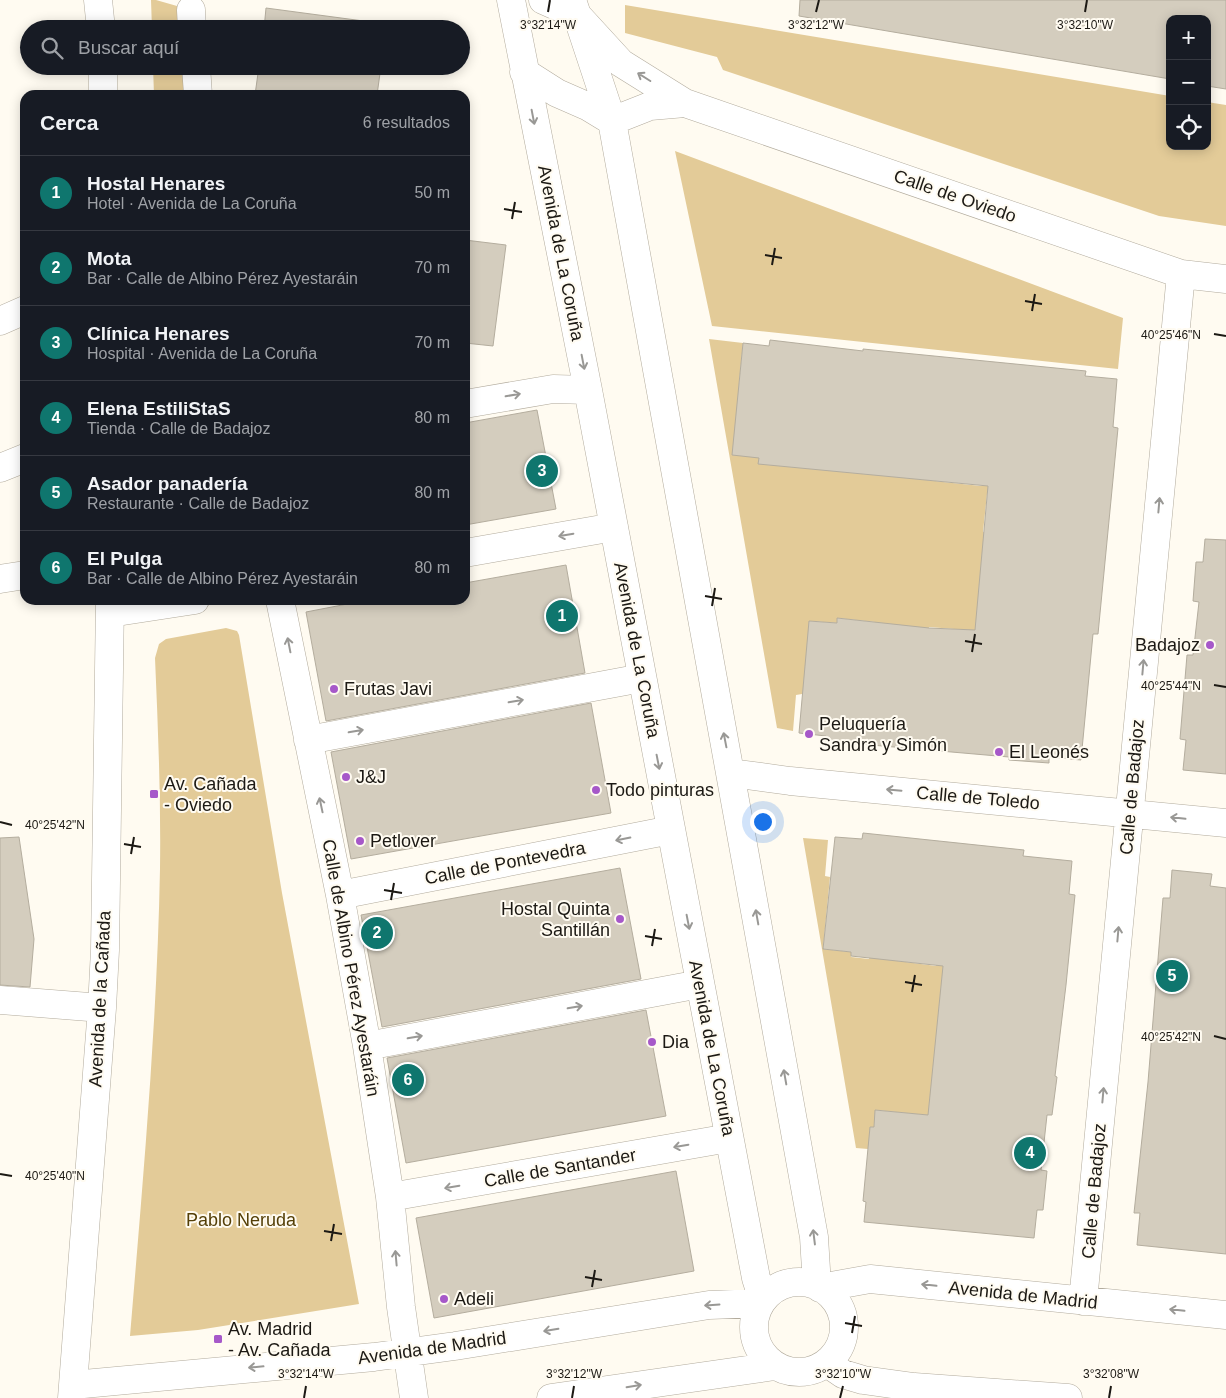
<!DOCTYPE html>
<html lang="es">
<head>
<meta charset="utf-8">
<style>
	:root { --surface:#171b24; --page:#20242c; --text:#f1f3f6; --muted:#9ea1a6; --line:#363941; --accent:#0f766e }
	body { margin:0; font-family:Helvetica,sans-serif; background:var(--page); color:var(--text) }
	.controls { position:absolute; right:15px; top:15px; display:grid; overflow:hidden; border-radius:10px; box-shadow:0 2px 12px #0003 }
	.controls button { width:45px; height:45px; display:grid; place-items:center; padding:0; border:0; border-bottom:1px solid var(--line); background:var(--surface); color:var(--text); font:25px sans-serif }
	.you { position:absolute; left:762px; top:821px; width:18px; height:18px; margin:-12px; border:4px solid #fff; border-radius:50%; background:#1a73e8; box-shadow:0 0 0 8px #1a73e833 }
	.badge { display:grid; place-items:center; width:32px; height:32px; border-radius:50%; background:var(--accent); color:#fff; font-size:16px; font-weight:700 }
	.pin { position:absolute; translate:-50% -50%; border:2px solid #fff; box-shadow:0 1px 5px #0006 }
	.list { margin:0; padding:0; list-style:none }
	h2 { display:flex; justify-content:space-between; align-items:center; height:65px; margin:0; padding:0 20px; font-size:21px }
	h2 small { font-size:16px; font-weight:400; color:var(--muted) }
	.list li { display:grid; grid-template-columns:32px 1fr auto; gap:15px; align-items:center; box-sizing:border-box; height:75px; padding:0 20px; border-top:1px solid var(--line) }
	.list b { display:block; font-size:19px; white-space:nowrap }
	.list p { margin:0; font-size:16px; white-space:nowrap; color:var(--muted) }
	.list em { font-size:16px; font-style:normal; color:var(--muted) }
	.icon { flex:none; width:28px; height:28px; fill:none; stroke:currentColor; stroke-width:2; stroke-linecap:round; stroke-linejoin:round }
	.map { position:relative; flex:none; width:1226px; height:1398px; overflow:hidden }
	.search { position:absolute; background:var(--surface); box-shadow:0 2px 12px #0003; left:20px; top:20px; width:450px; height:55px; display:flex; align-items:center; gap:12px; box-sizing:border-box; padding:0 18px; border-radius:28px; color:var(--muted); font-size:19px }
	.panel { position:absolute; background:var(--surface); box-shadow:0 2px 12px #0003; left:20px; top:90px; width:450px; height:515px; border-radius:15px }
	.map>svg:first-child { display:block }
	.green { fill:#e3cb98 }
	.building { fill:#d4cdbe; stroke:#b4ad9e }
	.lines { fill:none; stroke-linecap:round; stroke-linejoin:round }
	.minor-casing { stroke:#b2ab9d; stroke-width:29 }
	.minor { stroke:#fff; stroke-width:28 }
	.oneway { stroke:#999895 }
	.ticks { fill:none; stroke:#1c1914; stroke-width:2 }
	.poi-dot { fill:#a658c9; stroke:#fffbf1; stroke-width:2 }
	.labels { text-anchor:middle; stroke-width:4; stroke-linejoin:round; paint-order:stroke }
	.street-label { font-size:18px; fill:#1c1914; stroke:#fffbf1 }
	.poi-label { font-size:18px; fill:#1c1914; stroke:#fffbf1; text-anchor:start }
	.park-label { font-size:18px; fill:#543f07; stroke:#fffbf1 }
	.ticks-label { font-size:12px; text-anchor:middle; fill:#1c1914; stroke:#fffbf1; stroke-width:4; stroke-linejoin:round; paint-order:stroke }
</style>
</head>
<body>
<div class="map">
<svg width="1226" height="1398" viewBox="0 0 1226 1398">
	<rect width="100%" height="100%" fill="#fffbf1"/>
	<path class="green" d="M 151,0 L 156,0 L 191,10 L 197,29 L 152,29 Z
		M 625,5 L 1170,96 L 1170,146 L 1207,146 L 1207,102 L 1226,105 L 1226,226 L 1159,216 L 723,70 L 717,57 L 625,33 Z
		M 153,66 L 199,66 L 201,95 L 154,95 Z
		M 675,151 L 1123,318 L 1118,369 L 712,326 Z
		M 709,339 L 743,343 L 739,384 L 759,458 L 943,482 L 981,486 L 995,480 L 987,494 L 983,532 L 990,533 L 980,637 L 967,630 L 929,627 L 928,632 L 875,627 L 875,622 L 837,618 L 837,623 L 810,621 L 806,660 L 814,694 L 802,694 L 796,695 L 793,731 L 777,728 Z
		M 226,628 L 237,631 L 239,635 L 282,893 L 359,1304 L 198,1330 L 130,1336 C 143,1180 157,1025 160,869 C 161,798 158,728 155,658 L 159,644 L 166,639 Z
		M 803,838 L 828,840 L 825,876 L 830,877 L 823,949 L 851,952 L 851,957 L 869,959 L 870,953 L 898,961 L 936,966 L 937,960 L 949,961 L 934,1116 L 876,1110 L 874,1127 L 868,1149 L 856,1148 Z"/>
	<path class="building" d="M 800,0 L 1226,0 L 1226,89 L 1207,86 L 1207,19 L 1170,19 L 1170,79 L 799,16 Z
		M 266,8 L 386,24 L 386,29 L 264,29 Z
		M 259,66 L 381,66 L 377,95 L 255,95 Z
		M 465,240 L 506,245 L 493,346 L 465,343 Z
		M 770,340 L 863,351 L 863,349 L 1086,371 L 1085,376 L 1117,379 L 1113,427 L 1118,428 L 1098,634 L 1093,634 L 1081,760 L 1049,757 L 1049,763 L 1009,760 L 1009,757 L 825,741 L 826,736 L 799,733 L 809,621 L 837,623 L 837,618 L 929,628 L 975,630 L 988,486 L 758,464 L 759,458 L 732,455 L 743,343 L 769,346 Z
		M 537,410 L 556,509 L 465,525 L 465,423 Z
		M 1205,539 L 1226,540 L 1226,774 L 1183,770 L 1186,740 L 1180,739 L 1187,655 L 1193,655 L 1199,602 L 1193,601 L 1196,562 L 1203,562 Z
		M 566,565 L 585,673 L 326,721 L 306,612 L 368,600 L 465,600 L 465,583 Z
		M 591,703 L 611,813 L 351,859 L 331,752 Z
		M 863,833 L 1024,850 L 1023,856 L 1072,861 L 1069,894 L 1075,895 L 1066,985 L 1055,1076 L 1057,1077 L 1052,1115 L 1047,1115 L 1041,1170 L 1047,1171 L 1043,1210 L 1037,1210 L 1034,1238 L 864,1222 L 866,1202 L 863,1201 L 870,1127 L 874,1127 L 875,1110 L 928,1115 L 943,966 L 851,956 L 851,952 L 823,949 L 835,837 L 862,839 Z
		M 19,837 L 34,939 L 30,987 L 0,985 L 0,838 Z
		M 620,868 L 641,979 L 382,1027 L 361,915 Z
		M 1172,870 L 1212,874 L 1210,886 L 1226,888 L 1226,1254 L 1137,1245 L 1140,1213 L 1134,1213 L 1148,1082 L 1163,898 L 1170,898 Z
		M 646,1010 L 666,1116 L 406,1163 L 387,1058 Z
		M 676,1171 L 694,1271 L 434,1318 L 416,1218 Z"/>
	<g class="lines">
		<defs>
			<path id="minor" d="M 98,0 L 101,29
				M 511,0 L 588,390 L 756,1278 L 763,1300
				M 543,0 L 577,15 L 621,63 L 685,103 L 1181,274 L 1226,279
				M 572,0 L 612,121 L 814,1237 L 817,1286
				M 191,10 L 192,29
				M 103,66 L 103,95
				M 196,66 L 198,95
				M 524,72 L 557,93 L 589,107 L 612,121 L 650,106 L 685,103
				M 0,321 L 25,310
				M 465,404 L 553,389 L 588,390
				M 0,468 L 25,458
				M 465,553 L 614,527
				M 0,579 L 25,575
				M 280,600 L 340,895 L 367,1046 L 390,1197 L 401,1307 L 414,1398
				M 110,613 L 195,600
				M 308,740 L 642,678
				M 731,773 L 790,781 L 1226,823
				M 340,895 L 671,830
				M 0,1000 L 102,1008
				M 367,1046 L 700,984
				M 390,1197 L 729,1138
				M754 1327a45 45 0 1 1 90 0a45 45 0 1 1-90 0Z
				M 820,1288 L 870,1279 L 1226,1315
				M 1083,1301 L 1181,274
				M 827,1363 L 843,1374 L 863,1380 L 914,1387 L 1068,1398
				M 73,1385 L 374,1357 L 455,1346 L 709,1305 L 761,1303
				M 72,1398 L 102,1008 L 105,950 L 110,600
				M 551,1398 L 775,1366"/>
		</defs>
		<use href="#minor" class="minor-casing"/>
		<use href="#minor" class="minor"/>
	</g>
	<defs><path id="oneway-shaft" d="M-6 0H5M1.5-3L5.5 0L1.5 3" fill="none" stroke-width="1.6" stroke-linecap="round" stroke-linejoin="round" transform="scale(1.25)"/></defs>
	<g class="oneway">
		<use href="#oneway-shaft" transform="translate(644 77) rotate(-148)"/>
		<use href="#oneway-shaft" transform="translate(533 117) rotate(79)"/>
		<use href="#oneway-shaft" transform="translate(583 362) rotate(79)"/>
		<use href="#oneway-shaft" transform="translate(513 395) rotate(-10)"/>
		<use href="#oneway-shaft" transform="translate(1159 505) rotate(-85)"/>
		<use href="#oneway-shaft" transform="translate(566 535) rotate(170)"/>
		<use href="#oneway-shaft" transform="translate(289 645) rotate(-101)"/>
		<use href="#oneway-shaft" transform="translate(1143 667) rotate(-85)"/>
		<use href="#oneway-shaft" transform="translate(516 701) rotate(-10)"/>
		<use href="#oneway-shaft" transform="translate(356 731) rotate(-10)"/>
		<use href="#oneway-shaft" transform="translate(725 740) rotate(-101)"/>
		<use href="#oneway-shaft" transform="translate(658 762) rotate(79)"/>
		<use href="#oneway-shaft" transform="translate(894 790) rotate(-175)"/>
		<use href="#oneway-shaft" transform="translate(321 805) rotate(-102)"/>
		<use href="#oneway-shaft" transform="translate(1178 818) rotate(-174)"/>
		<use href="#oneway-shaft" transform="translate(623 839) rotate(169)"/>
		<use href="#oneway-shaft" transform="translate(757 917) rotate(-100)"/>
		<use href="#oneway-shaft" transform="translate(688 922) rotate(79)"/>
		<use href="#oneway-shaft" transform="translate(1118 934) rotate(-85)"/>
		<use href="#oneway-shaft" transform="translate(575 1007) rotate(-10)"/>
		<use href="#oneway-shaft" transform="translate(415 1037) rotate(-10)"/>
		<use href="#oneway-shaft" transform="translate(785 1077) rotate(-100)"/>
		<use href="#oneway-shaft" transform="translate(1103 1095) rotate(-85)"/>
		<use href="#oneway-shaft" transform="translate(681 1146) rotate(170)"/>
		<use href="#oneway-shaft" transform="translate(452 1187) rotate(170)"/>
		<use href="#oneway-shaft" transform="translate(814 1237) rotate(-97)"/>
		<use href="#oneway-shaft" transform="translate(396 1258) rotate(-95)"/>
		<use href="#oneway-shaft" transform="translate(929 1285) rotate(-174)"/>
		<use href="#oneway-shaft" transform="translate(712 1305) rotate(176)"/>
		<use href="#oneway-shaft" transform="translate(1177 1310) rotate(-174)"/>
		<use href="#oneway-shaft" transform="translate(551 1330) rotate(171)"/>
		<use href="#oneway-shaft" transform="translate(256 1367) rotate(175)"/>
		<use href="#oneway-shaft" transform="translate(634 1386) rotate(-9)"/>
	</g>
	<path class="ticks" d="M 548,12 L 550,0M 816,12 L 819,0M 1085,12 L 1087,0M 504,209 L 522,212M 512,219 L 515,202M 765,255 L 782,258M 772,265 L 775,248M 1025,301 L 1042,304M 1032,311 L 1035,294M 1214,334 L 1226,336M 705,596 L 722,599M 712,606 L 715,588M 965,641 L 982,644M 972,652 L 975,634M 1214,685 L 1226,687M 0,822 L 12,825M 124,844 L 141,847M 131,854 L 134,837M 384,890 L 402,893M 391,900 L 394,883M 645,936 L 662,939M 652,946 L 655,929M 905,982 L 922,985M 912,992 L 915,975M 1214,1036 L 1226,1039M 0,1174 L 12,1176M 324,1231 L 342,1234M 331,1241 L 334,1224M 585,1277 L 602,1280M 592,1287 L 595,1270M 845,1323 L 862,1326M 852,1333 L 855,1316M 304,1398 L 306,1386M 572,1398 L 574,1386M 840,1398 L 843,1386M 1109,1398 L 1111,1386"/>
	<g class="poi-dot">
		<circle cx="1210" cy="645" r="5"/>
		<circle cx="334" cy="689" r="5"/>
		<circle cx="809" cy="734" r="5"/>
		<circle cx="999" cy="752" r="5"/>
		<circle cx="346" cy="777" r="5"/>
		<circle cx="596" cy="790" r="5"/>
		<rect x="149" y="789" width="10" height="10" rx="2.5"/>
		<circle cx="360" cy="841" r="5"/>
		<circle cx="620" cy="919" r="5"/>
		<circle cx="652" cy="1042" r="5"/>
		<circle cx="444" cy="1299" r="5"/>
		<rect x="213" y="1334" width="10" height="10" rx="2.5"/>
	</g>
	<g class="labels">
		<g class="street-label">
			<text transform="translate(955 196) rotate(19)" y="6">Calle de Oviedo</text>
			<text transform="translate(561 253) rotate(79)" y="6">Avenida de La Coruña</text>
			<text transform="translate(637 650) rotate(79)" y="6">Avenida de La Coruña</text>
			<text transform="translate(1132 787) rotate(-85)" y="6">Calle de Badajoz</text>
			<text transform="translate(978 798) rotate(5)" y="6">Calle de Toledo</text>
			<text transform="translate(505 863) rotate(-11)" y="6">Calle de Pontevedra</text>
			<text transform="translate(351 968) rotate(80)" y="6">Calle de Albino Pérez Ayestaráin</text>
			<text transform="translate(100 999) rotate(-87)" y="6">Avenida de la Cañada</text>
			<text transform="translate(712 1048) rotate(79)" y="6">Avenida de La Coruña</text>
			<text transform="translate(560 1168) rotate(-10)" y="6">Calle de Santander</text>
			<text transform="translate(1094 1191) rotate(-85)" y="6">Calle de Badajoz</text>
			<text transform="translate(1023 1295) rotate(6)" y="6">Avenida de Madrid</text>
			<text transform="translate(432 1348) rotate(-8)" y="6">Avenida de Madrid</text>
		</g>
		<g class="poi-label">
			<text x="1200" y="651" text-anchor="end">Badajoz</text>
			<text x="344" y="695">Frutas Javi</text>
			<text x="819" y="730">Peluquería<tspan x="819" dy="21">Sandra y Simón</tspan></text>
			<text x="1009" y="758">El Leonés</text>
			<text x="356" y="783">J&amp;J</text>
			<text x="164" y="790">Av. Cañada<tspan x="164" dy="21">- Oviedo</tspan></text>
			<text x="606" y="796">Todo pinturas</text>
			<text x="370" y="847">Petlover</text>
			<text x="610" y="915" text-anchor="end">Hostal Quinta<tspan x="610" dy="21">Santillán</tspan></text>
			<text x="662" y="1048">Dia</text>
			<text x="454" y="1305">Adeli</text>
			<text x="228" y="1335">Av. Madrid<tspan x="228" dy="21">- Av. Cañada</tspan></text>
		</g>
		<g class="park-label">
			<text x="241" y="1226">Pablo Neruda</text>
		</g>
	</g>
	<g class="ticks-label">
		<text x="816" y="29">3°32'12"W</text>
		<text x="548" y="29">3°32'14"W</text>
		<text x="1085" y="29">3°32'10"W</text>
		<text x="1171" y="339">40°25'46"N</text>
		<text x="1171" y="690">40°25'44"N</text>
		<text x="55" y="829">40°25'42"N</text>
		<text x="1171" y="1041">40°25'42"N</text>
		<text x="55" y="1180">40°25'40"N</text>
		<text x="306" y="1378">3°32'14"W</text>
		<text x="574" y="1378">3°32'12"W</text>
		<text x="843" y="1378">3°32'10"W</text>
		<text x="1111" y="1378">3°32'08"W</text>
	</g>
</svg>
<div class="controls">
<button>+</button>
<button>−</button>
<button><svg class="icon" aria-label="locate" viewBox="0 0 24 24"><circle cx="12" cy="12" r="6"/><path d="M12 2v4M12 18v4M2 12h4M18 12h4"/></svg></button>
</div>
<div class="you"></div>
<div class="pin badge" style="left:562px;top:616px">1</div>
<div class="pin badge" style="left:377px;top:933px">2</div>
<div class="pin badge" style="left:542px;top:471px">3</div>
<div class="pin badge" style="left:1030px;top:1153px">4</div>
<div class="pin badge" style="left:1172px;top:976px">5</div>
<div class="pin badge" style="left:408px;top:1080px">6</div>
<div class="search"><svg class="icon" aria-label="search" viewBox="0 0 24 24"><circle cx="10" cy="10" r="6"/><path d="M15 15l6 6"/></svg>Buscar aquí</div>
<section class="panel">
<h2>Cerca<small>6 resultados</small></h2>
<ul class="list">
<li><span class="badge">1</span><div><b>Hostal Henares</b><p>Hotel · Avenida de La Coruña</p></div><em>50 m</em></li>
<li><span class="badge">2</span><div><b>Mota</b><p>Bar · Calle de Albino Pérez Ayestaráin</p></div><em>70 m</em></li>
<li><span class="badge">3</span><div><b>Clínica Henares</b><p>Hospital · Avenida de La Coruña</p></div><em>70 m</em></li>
<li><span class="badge">4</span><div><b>Elena EstiliStaS</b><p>Tienda · Calle de Badajoz</p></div><em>80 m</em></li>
<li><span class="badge">5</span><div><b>Asador panadería</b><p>Restaurante · Calle de Badajoz</p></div><em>80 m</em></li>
<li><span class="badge">6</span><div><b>El Pulga</b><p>Bar · Calle de Albino Pérez Ayestaráin</p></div><em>80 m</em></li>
</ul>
</section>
</div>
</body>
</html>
